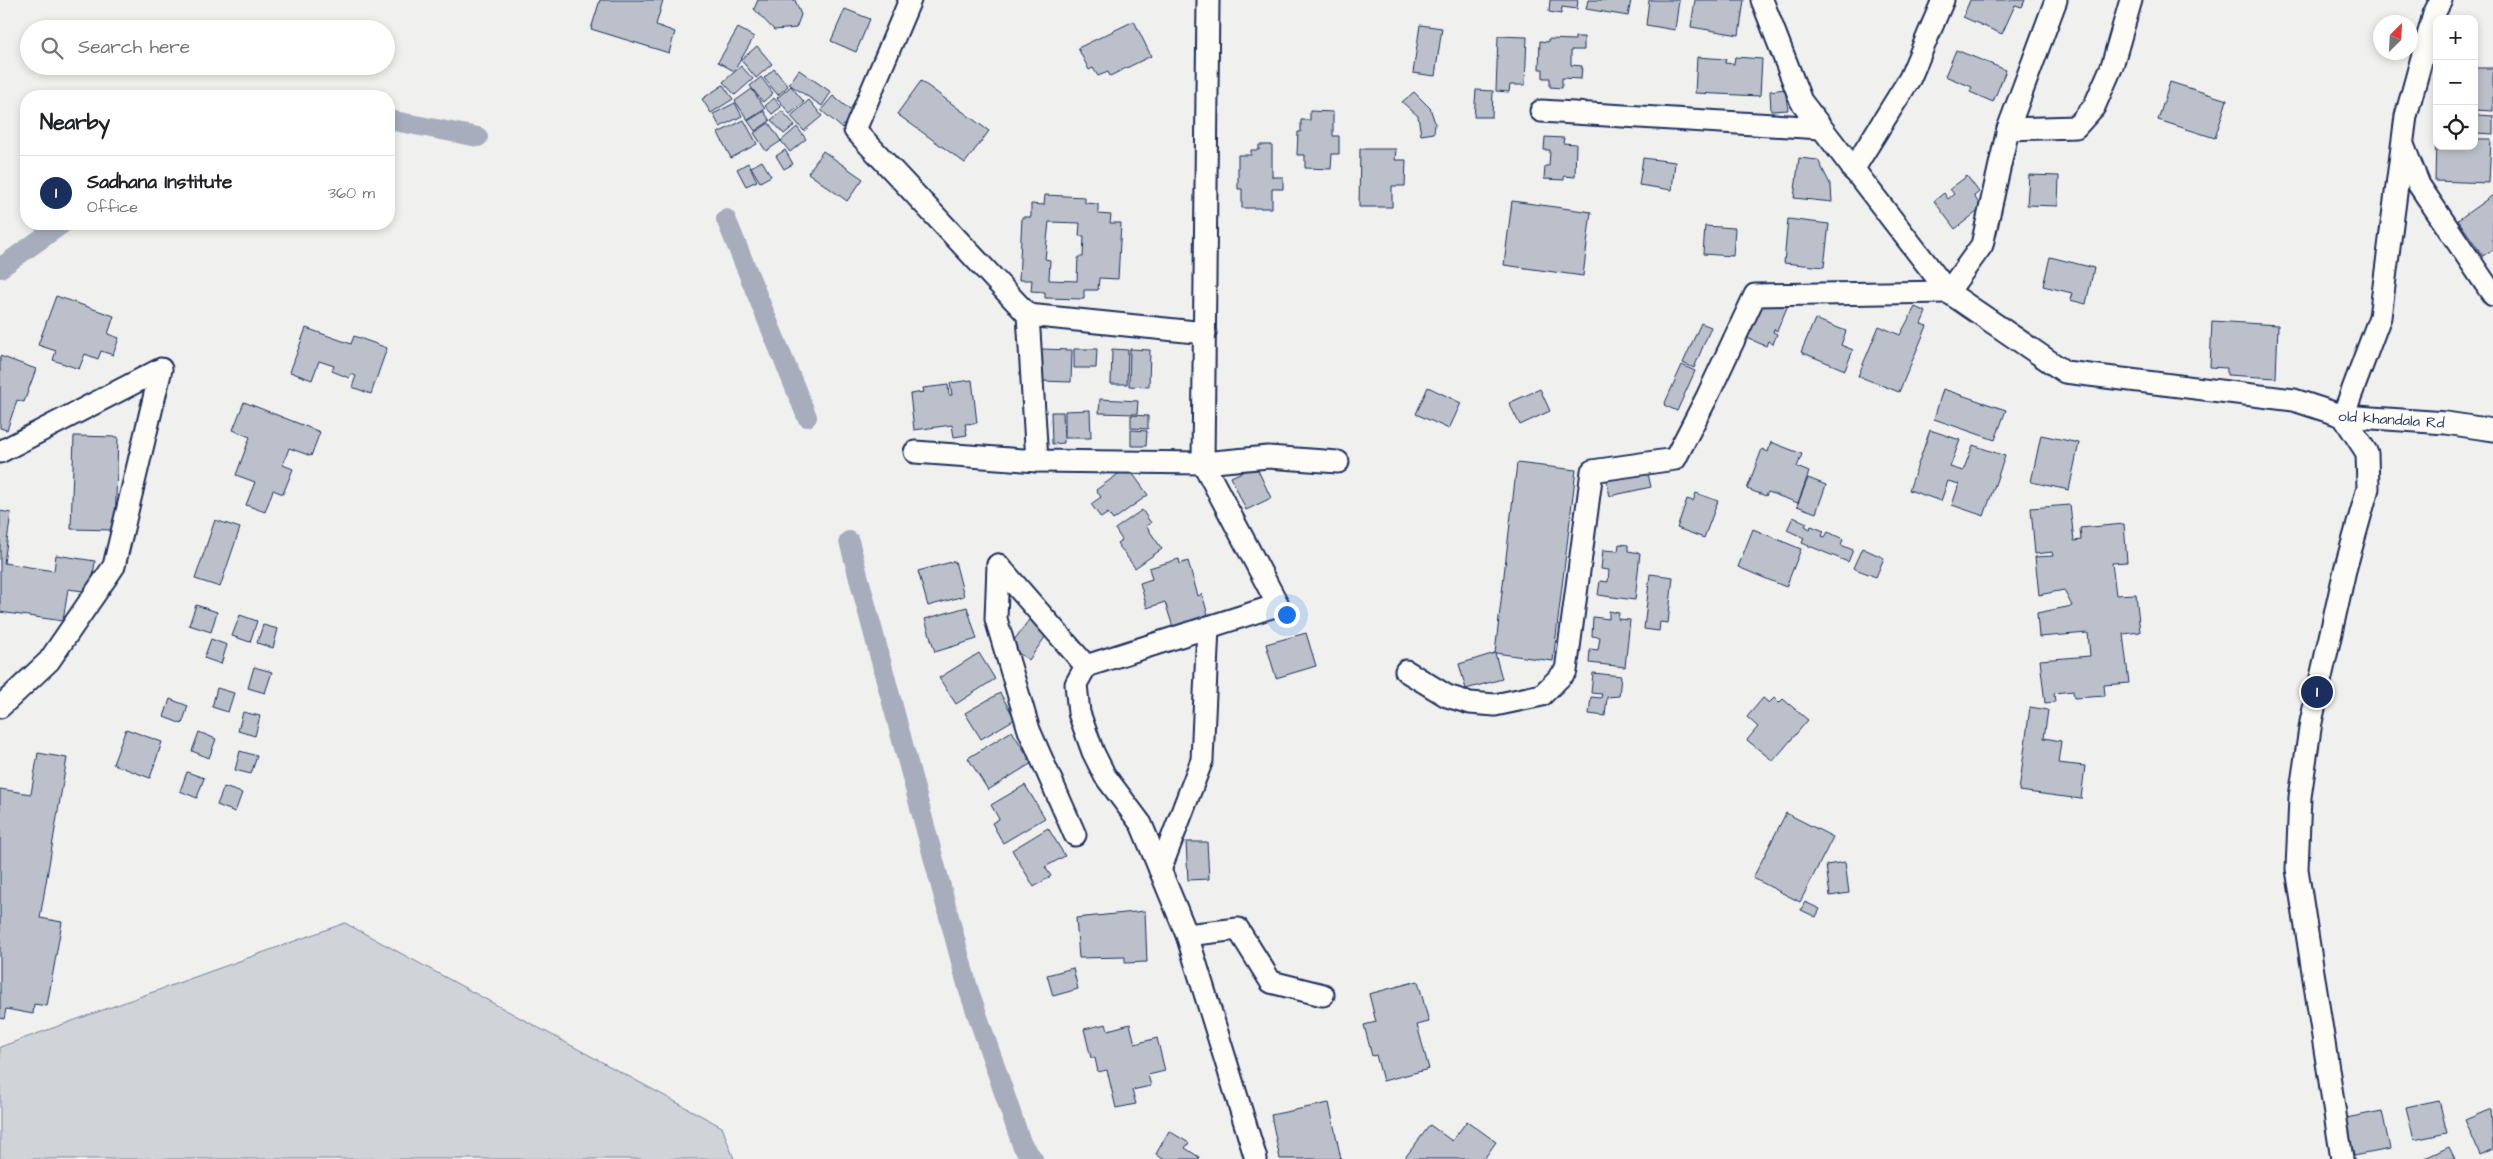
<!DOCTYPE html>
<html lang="en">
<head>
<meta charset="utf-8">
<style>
	:root { --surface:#fff; --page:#f6f6f6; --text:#202124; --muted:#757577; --line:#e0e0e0; --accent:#1b2f5e }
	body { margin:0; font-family:"Architects Daughter",sans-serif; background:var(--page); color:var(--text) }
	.controls { position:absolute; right:15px; top:15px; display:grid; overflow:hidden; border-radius:10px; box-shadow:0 2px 8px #0003 }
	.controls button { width:45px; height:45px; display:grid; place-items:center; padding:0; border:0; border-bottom:1px solid var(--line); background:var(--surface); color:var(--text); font:25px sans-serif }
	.compass { position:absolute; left:2373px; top:15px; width:45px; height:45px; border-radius:50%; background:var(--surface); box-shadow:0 2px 8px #0003; rotate:24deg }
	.you { position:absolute; left:1286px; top:614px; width:18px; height:18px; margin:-12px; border:4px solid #fff; border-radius:50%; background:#1a73e8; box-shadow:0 0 0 8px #1a73e833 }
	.badge { display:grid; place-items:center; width:32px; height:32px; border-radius:50%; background:var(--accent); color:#fff; font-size:16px; font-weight:700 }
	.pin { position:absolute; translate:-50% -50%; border:2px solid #fff; box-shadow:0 1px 5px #0006 }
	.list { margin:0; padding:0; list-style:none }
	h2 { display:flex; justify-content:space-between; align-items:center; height:65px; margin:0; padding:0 20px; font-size:21px }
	h2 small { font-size:16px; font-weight:400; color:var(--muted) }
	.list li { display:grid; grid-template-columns:32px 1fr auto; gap:15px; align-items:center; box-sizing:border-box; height:75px; padding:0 20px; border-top:1px solid var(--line) }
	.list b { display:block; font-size:19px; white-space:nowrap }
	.list p { margin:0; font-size:16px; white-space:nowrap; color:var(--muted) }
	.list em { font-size:16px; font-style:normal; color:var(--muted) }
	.icon { flex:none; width:28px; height:28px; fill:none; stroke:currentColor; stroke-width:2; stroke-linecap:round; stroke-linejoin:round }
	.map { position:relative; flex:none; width:2493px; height:1159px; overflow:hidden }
	.search { position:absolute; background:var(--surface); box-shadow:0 2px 8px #0003; left:20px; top:20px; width:375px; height:55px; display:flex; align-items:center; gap:12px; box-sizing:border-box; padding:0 18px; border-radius:28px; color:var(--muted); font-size:19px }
	.panel { position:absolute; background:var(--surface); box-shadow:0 2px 8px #0003; left:20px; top:90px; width:375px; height:140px; border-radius:20px }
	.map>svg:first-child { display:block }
	.green { fill:#d0d3d8; stroke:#76819b }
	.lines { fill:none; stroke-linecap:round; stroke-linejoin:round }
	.canal { stroke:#a7adbd; stroke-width:20 }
	.building { fill:#bbc0ca; stroke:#1b2f5e; fill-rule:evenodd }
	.minor-casing { stroke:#1b2f5e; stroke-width:25 }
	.minor { stroke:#fdfcf7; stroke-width:21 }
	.labels { text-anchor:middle; stroke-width:4.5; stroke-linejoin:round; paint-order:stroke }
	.street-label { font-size:15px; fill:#1b2f5e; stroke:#fdfcf7 }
</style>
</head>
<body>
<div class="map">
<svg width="2493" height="1159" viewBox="0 0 2493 1159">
	<rect width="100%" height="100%" fill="#f0f0ee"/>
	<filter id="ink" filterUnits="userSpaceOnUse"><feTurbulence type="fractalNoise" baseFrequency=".02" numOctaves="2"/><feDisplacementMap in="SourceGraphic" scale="10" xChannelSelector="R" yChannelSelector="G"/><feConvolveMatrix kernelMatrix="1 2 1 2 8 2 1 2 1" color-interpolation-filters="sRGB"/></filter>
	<g filter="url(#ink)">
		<path class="green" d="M 345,923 L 722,1127 L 734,1159 L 0,1159 L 0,1047 Z"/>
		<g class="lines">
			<path class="canal" d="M 389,120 L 478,137
				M 726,219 L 807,417
				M 0,268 L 62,224
				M 849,541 L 968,988 L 1022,1145 L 1033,1159"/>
		</g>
		<path class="building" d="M 600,0 L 663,0 L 656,25 L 675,32 L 669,53 L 591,29 Z
			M 758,0 L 795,0 L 801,15 L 796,28 L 774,30 L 754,9 Z
			M 1550,0 L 1578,0 L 1577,9 L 1562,7 L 1561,14 L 1549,12 Z
			M 1588,0 L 1631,0 L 1628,16 L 1586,9 Z
			M 1649,0 L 1679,0 L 1675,30 L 1646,25 Z
			M 1695,0 L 1744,0 L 1739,35 L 1691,27 Z
			M 1970,0 L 2025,0 L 2022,7 L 2015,5 L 2002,34 L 1963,17 Z
			M 845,9 L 870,19 L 856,52 L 831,41 Z
			M 1134,21 L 1151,56 L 1110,76 L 1108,72 L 1098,76 L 1093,68 L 1089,70 L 1078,48 Z
			M 1420,25 L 1442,28 L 1435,76 L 1413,73 Z
			M 738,28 L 754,37 L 734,71 L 718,62 Z
			M 1498,36 L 1527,37 L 1525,85 L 1510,85 L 1509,92 L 1496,91 Z
			M 1575,37 L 1584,37 L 1584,50 L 1571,50 L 1571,65 L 1582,66 L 1581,79 L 1562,78 L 1562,88 L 1550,87 L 1550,78 L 1543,78 L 1543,69 L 1539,69 L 1540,41 L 1548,42 L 1548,39 L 1575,40 Z
			M 757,46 L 772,64 L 756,78 L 741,60 Z
			M 1956,50 L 2006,70 L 1993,102 L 1970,92 L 1972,87 L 1945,76 Z
			M 1697,57 L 1726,59 L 1725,63 L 1734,64 L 1735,57 L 1762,59 L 1760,96 L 1695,93 Z
			M 741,66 L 753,79 L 735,95 L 723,82 Z
			M 2474,68 L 2493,68 L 2493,111 L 2475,110 Z
			M 774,69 L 788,86 L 778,95 L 764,78 Z
			M 799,70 L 831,92 L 822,106 L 789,84 Z
			M 761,77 L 773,93 L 763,102 L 750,86 Z
			M 921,81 L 989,131 L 965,163 L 897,114 Z
			M 2170,82 L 2227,100 L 2215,138 L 2158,120 Z
			M 723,85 L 733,99 L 711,113 L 702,99 Z
			M 791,86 L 804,102 L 790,114 L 777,98 Z
			M 752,89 L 765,109 L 748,120 L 735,101 Z
			M 1785,89 L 1788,110 L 1771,111 L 1770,91 Z
			M 1476,90 L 1493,91 L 1492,117 L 1474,117 Z
			M 1414,92 L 1430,108 L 1435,123 L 1434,133 L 1421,135 L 1418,116 L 1402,102 Z
			M 833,96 L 854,113 L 842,128 L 821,110 Z
			M 774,98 L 781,107 L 772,114 L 765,106 Z
			M 809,100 L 822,116 L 804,131 L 791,116 Z
			M 735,103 L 742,116 L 720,127 L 713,114 Z
			M 764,111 L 770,121 L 755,131 L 748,121 Z
			M 782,111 L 795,125 L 784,134 L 771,120 Z
			M 1310,111 L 1333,112 L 1333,136 L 1339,136 L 1339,154 L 1332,154 L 1331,169 L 1305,168 L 1305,155 L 1297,155 L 1298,132 L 1301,132 L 1301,120 L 1310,120 Z
			M 2477,115 L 2493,116 L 2493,134 L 2476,133 Z
			M 744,120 L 757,144 L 731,158 L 718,133 Z
			M 769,123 L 781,141 L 766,151 L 754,133 Z
			M 797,127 L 806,139 L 790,152 L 781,141 Z
			M 1545,137 L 1564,138 L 1563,143 L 1576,144 L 1575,177 L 1564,176 L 1564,180 L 1544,179 L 1545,166 L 1549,166 L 1550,150 L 1544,150 Z
			M 2436,137 L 2437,146 L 2474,146 L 2474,139 L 2491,139 L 2489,183 L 2435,181 Z
			M 1259,145 L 1272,145 L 1272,177 L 1283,177 L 1283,189 L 1272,189 L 1272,208 L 1242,208 L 1242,189 L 1238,189 L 1238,155 L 1251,155 L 1251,150 L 1259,150 Z
			M 1360,149 L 1396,149 L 1395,160 L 1406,160 L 1405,186 L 1392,186 L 1392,207 L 1359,207 Z
			M 785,150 L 793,164 L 784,169 L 776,156 Z
			M 823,151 L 863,179 L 847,201 L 808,173 Z
			M 1643,158 L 1675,162 L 1672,190 L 1639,185 Z
			M 1799,158 L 1818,160 L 1831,186 L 1832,202 L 1794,198 Z
			M 762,161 L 771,176 L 760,182 L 751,167 Z
			M 748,163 L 757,181 L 746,186 L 737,169 Z
			M 2029,175 L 2059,176 L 2058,206 L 2027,205 Z
			M 1967,176 L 1979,192 L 1974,196 L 1982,208 L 1955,229 L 1934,201 L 1944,193 L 1948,199 L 1954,194 L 1950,189 Z
			M 1045,195 L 1085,197 L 1085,203 L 1098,204 L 1098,214 L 1111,215 L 1110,223 L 1121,223 L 1118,279 L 1099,278 L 1098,290 L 1084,290 L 1084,299 L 1045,298 L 1045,292 L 1031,291 L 1032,280 L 1019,280 L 1022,217 L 1031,217 L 1031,204 L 1044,205 ZM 1049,222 L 1080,223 L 1079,236 L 1084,236 L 1083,257 L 1078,257 L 1077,281 L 1049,280 L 1050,260 L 1045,259 Z
			M 2493,195 L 2493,249 L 2483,256 L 2458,220 Z
			M 1512,201 L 1591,212 L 1583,276 L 1504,265 Z
			M 1788,219 L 1829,224 L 1824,267 L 1784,263 Z
			M 1705,226 L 1735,228 L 1733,256 L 1703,254 Z
			M 2050,257 L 2094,268 L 2086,304 L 2070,300 L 2072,293 L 2043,286 Z
			M 1765,295 L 1788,305 L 1777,331 L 1774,329 L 1773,332 L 1777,334 L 1773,344 L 1768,341 L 1766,346 L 1747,338 Z
			M 56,296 L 114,316 L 108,334 L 119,338 L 113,355 L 101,351 L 98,359 L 85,354 L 79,369 L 53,360 L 56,351 L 38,345 Z
			M 1915,307 L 1926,312 L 1921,324 L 1927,326 L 1899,392 L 1858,376 L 1879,326 L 1900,335 Z
			M 1815,319 L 1846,331 L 1841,345 L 1853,350 L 1845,370 L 1801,352 Z
			M 2212,321 L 2278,325 L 2276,378 L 2227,375 L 2227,368 L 2210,367 Z
			M 1701,323 L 1711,327 L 1694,368 L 1683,363 Z
			M 306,328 L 351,344 L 354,336 L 387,348 L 371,394 L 352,387 L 356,376 L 351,374 L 349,378 L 332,371 L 334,366 L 319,361 L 312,380 L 290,372 Z
			M 1040,349 L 1072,350 L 1071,382 L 1040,381 Z
			M 1074,349 L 1097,349 L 1096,368 L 1074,368 Z
			M 1112,349 L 1128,350 L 1127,384 L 1111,384 Z
			M 1130,349 L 1150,350 L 1149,387 L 1129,386 Z
			M 0,356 L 36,369 L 24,402 L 17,400 L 7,430 L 0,428 Z
			M 1682,365 L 1695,371 L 1677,411 L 1664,405 Z
			M 972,380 L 977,423 L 965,424 L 967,435 L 954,437 L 952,425 L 914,430 L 910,394 L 924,392 L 923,388 L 948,385 L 949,395 L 952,395 L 950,383 Z
			M 1428,387 L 1461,403 L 1449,429 L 1416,414 Z
			M 1540,389 L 1550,411 L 1520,425 L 1509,403 Z
			M 1943,389 L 2006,410 L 1995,440 L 1934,419 Z
			M 1100,399 L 1138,401 L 1137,414 L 1099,413 Z
			M 244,402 L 320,432 L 311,456 L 289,448 L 283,465 L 293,469 L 283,494 L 273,490 L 265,512 L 246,505 L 255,482 L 236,475 L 250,437 L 233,430 Z
			M 1090,410 L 1091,438 L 1065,438 L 1065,411 Z
			M 1051,412 L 1063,412 L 1064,443 L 1052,444 Z
			M 1131,415 L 1148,416 L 1148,429 L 1131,428 Z
			M 1131,430 L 1147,431 L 1146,446 L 1131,446 Z
			M 1930,430 L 1960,440 L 1950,467 L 1963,471 L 1973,445 L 2005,456 L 1984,516 L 1952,505 L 1959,484 L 1948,481 L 1941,501 L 1909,490 Z
			M 2041,435 L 2079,443 L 2069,490 L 2031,482 Z
			M 74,436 L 118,437 L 115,530 L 71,529 Z
			M 1771,442 L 1802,454 L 1797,467 L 1809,472 L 1798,503 L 1768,492 L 1766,496 L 1747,489 L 1762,449 L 1768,452 Z
			M 1517,463 L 1576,470 L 1553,661 L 1495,653 Z
			M 1646,465 L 1651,487 L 1610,496 L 1605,474 Z
			M 1256,466 L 1271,498 L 1246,510 L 1231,477 Z
			M 1128,467 L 1148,495 L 1113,520 L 1108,513 L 1101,518 L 1091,504 L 1101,497 L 1096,490 Z
			M 1808,478 L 1826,485 L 1816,513 L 1797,506 Z
			M 1696,493 L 1718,501 L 1704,538 L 1677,528 L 1687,499 L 1693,501 Z
			M 2070,505 L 2074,541 L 2081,540 L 2080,528 L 2124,524 L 2127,562 L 2112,563 L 2116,595 L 2136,594 L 2140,632 L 2123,634 L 2129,683 L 2104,685 L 2105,696 L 2074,698 L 2073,691 L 2054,693 L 2055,702 L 2045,703 L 2040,660 L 2090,656 L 2088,633 L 2039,637 L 2037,613 L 2072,606 L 2064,590 L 2039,595 L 2035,557 L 2053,556 L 2052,552 L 2035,554 L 2031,508 Z
			M 1142,510 L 1151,523 L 1146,526 L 1162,549 L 1135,568 L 1117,543 L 1122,540 L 1115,529 Z
			M 0,511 L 11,513 L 4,563 L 54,571 L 56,555 L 95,561 L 91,592 L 68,589 L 63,621 L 0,612 Z
			M 1793,517 L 1807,523 L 1805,526 L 1810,529 L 1811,526 L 1824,531 L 1822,536 L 1825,537 L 1828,532 L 1843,539 L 1841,545 L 1853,550 L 1848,562 L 1802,543 L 1804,538 L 1787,530 Z
			M 215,520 L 240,528 L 220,587 L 195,579 Z
			M 1753,529 L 1801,549 L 1786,587 L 1738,567 Z
			M 1619,544 L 1628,545 L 1628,551 L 1640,553 L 1635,600 L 1598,595 L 1600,581 L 1608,582 L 1609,570 L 1601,569 L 1603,550 L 1618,551 Z
			M 1862,548 L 1884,558 L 1876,577 L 1853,568 Z
			M 1179,559 L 1180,564 L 1188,561 L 1198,596 L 1202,594 L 1210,622 L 1191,622 L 1173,627 L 1165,602 L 1147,608 L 1140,583 L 1152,579 L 1149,568 Z
			M 955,561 L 964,596 L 928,606 L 918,571 Z
			M 1650,574 L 1673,577 L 1668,623 L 1660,622 L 1659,631 L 1644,629 Z
			M 196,605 L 217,612 L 211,632 L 189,625 Z
			M 967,607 L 977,639 L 935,652 L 925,619 Z
			M 1609,611 L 1619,613 L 1618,619 L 1630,620 L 1625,667 L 1589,663 L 1590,649 L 1598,650 L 1600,637 L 1592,636 L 1593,617 L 1609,619 Z
			M 240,615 L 257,621 L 250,642 L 232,636 Z
			M 1031,617 L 1050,630 L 1029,660 L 1009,647 Z
			M 263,625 L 278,629 L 273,648 L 257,643 Z
			M 1306,633 L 1316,666 L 1276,678 L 1266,644 Z
			M 211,639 L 227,645 L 221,664 L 204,658 Z
			M 979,653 L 995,679 L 956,704 L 939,678 Z
			M 1495,653 L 1502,679 L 1466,689 L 1459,664 Z
			M 254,667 L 272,672 L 265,693 L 248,688 Z
			M 1593,673 L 1621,676 L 1619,696 L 1607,697 L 1605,716 L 1589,714 L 1591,697 L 1601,698 L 1602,694 L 1591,693 Z
			M 217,688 L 234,693 L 228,712 L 212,707 Z
			M 1000,693 L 1015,719 L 981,739 L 965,713 Z
			M 1763,698 L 1769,703 L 1774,698 L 1779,703 L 1783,699 L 1808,720 L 1773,761 L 1747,740 L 1758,727 L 1747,717 Z
			M 170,699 L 188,706 L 182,724 L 164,717 Z
			M 2030,707 L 2048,710 L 2044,738 L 2061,741 L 2058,763 L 2085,766 L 2081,799 L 2019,791 Z
			M 243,712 L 260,716 L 255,736 L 238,731 Z
			M 126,729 L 162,742 L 150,778 L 113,764 Z
			M 1012,731 L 1032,763 L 988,790 L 968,758 Z
			M 199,732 L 216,739 L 209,758 L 192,751 Z
			M 240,751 L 257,756 L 251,774 L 235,770 Z
			M 38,753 L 67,758 L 40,918 L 62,922 L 47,1006 L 34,1004 L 33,1014 L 6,1009 L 4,1019 L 0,1018 L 0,789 L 31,794 Z
			M 187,772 L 204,778 L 197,798 L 180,791 Z
			M 1025,785 L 1045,818 L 1003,843 L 992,823 L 999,819 L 991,805 Z
			M 224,787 L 242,793 L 235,812 L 217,805 Z
			M 1786,813 L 1833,837 L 1800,902 L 1753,878 Z
			M 1048,828 L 1065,856 L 1045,867 L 1051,876 L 1034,887 L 1012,850 Z
			M 1186,842 L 1207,842 L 1209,879 L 1188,880 Z
			M 1845,862 L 1849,893 L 1830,896 L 1826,865 Z
			M 1805,902 L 1820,909 L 1816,917 L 1801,910 Z
			M 1145,911 L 1147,962 L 1125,963 L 1125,957 L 1079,958 L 1076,918 Z
			M 1073,968 L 1078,989 L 1053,996 L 1047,975 Z
			M 1418,981 L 1429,1022 L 1417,1025 L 1429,1069 L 1383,1081 L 1376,1055 L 1372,1056 L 1364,1025 L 1376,1022 L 1369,994 Z
			M 1106,1024 L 1108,1030 L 1130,1024 L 1135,1044 L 1157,1038 L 1165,1071 L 1148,1075 L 1151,1086 L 1132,1090 L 1136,1104 L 1116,1108 L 1107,1070 L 1098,1072 L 1095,1058 L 1091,1058 L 1084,1029 Z
			M 2439,1100 L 2447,1133 L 2414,1140 L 2406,1107 Z
			M 1329,1103 L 1341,1159 L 1280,1159 L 1271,1115 Z
			M 2491,1109 L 2493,1149 L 2480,1155 L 2465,1120 Z
			M 2382,1111 L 2390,1149 L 2354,1156 L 2346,1118 Z
			M 1467,1121 L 1496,1142 L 1484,1159 L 1404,1159 L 1430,1125 L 1452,1141 Z
			M 1169,1131 L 1189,1143 L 1185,1148 L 1199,1157 L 1198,1159 L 1163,1159 L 1156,1154 Z
			M 2449,1147 L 2455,1159 L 2423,1159 Z"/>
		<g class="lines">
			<defs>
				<g id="minor">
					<path d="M 910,0 L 855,130 L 1028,315 L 1037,461"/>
					<path id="s1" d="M 1762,0 L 1801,101 L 1948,292 L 2065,372 L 2294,400 L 2343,416 L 2446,423 L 2493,430"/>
					<path d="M 1541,111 L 1821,128"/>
					<path d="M 2008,129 L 2076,127 L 2094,107 L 2112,66 L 2131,0"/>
					<path d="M 2403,145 L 2419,185 L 2493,295"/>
					<path d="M 1853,170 L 1910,78 L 1943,0"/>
					<path d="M 1028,315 L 1205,333"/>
					<path d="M 0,452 L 161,369 L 114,566 L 49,661 L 0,707"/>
					<path d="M 915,452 L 1037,461 L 1203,463 L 1268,457 L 1338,462"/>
					<path d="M 998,565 L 1086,666 L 1278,605 L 1203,463 L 1208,0"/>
					<path d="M 998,565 L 996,619 L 1029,730 L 1075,835"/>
					<path d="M 1086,666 L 1076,684 L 1079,713 L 1093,752 L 1105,776 L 1141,824 L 1187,935 L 1256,1159"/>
					<path d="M 1406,671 L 1447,696 L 1470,703 L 1495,705 L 1542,695 L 1566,671 L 1592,471 L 1675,459 L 1707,397 L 1755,295 L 1948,292 L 1982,245 L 2008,129 L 2056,0"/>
					<path d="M 1160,870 L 1202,760 L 1208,627"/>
					<path d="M 1187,935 L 1238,929 L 1271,982 L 1323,995"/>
					<path d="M 2342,1159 L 2297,869 L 2300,797 L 2311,722 L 2345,570 L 2368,488 L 2367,453 L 2343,416 L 2380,317 L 2406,116 L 2434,14 L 2441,0"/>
				</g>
			</defs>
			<use href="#minor" class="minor-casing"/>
			<use href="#minor" class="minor"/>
		</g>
	</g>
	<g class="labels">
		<g class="street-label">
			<text dy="5" stroke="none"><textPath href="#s1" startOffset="822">old khandala Rd</textPath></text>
		</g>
	</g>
</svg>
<div class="controls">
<button>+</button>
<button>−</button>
<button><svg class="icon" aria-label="locate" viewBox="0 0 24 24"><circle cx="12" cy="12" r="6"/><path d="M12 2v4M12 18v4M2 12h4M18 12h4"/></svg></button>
</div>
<svg class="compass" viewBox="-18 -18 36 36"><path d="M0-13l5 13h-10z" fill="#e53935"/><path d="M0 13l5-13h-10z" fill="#757577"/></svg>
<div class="you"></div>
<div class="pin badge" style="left:2317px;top:692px">1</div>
<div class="search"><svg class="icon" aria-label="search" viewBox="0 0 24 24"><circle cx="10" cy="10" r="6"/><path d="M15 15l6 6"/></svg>Search here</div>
<section class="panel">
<h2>Nearby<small></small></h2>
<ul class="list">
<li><span class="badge">1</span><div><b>Sadhana Institute</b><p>Office</p></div><em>360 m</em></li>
</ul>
</section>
</div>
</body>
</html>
